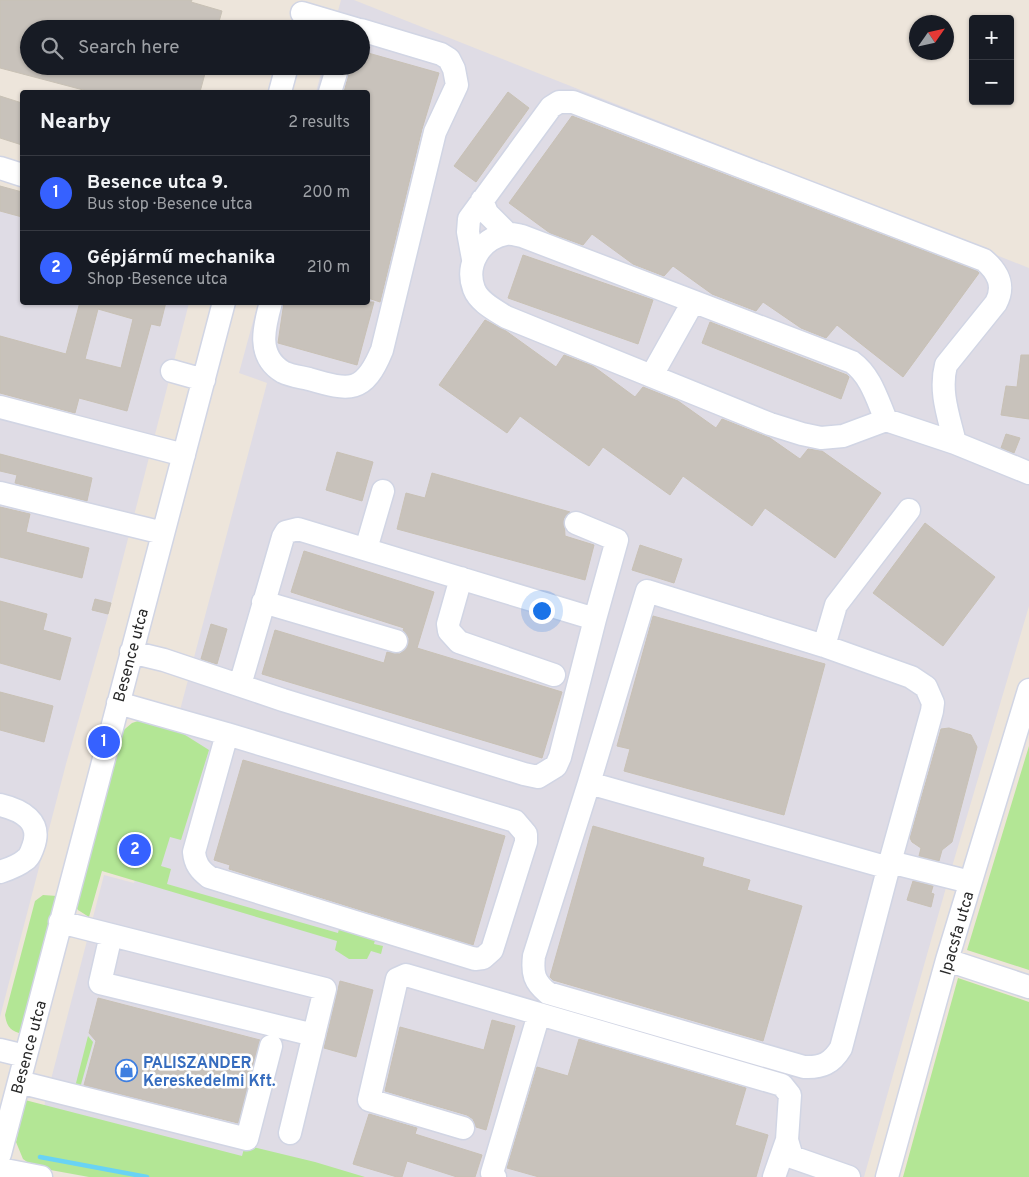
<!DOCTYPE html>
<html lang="en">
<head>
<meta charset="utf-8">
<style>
	:root { --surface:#171b24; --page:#20242c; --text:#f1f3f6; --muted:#9ea1a6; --line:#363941; --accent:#3661ff }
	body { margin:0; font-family:Overpass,sans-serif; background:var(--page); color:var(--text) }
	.controls { position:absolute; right:15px; top:15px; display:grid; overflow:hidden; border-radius:5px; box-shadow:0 1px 4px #0004 }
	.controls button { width:45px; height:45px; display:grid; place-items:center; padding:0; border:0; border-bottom:1px solid var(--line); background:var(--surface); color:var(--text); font:25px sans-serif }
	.compass { position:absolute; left:909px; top:15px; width:45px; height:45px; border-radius:50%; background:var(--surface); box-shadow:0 1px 4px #0004; rotate:56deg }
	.you { position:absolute; left:541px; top:610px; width:18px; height:18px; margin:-12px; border:4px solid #fff; border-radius:50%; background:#1a73e8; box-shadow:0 0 0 8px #1a73e833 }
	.badge { display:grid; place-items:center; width:32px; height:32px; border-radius:50%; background:var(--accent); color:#fff; font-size:16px; font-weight:700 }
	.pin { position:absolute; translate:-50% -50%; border:2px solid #fff; box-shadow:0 1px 5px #0006 }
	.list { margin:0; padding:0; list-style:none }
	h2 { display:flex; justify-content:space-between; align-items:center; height:65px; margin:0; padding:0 20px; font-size:21px }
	h2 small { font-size:16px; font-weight:400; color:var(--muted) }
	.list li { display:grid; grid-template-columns:32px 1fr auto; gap:15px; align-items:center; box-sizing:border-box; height:75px; padding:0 20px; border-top:1px solid var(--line) }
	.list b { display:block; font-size:19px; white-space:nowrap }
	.list p { margin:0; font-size:16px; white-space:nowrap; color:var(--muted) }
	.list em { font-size:16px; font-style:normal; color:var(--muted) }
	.icon { flex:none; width:28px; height:28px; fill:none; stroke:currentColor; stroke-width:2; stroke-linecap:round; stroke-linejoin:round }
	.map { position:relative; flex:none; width:1029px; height:1177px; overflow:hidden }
	.search { position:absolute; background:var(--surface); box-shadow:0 1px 4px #0004; left:20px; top:20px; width:350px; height:55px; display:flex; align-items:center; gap:12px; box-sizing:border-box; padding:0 18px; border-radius:28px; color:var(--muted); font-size:19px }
	.panel { position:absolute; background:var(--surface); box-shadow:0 1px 4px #0004; left:20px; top:90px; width:350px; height:215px; border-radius:5px }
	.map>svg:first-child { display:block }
	.industrial { fill:#dfdce5 }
	.green { fill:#b3e695 }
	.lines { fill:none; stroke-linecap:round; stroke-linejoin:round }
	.stream { stroke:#69d3f4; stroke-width:4.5 }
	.building { fill:#c8c2bb; stroke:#c8c1b5; fill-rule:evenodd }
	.minor-casing { stroke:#d1d5e4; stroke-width:25 }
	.minor { stroke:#fff; stroke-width:22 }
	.labels { text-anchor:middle; stroke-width:5; stroke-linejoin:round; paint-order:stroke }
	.street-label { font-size:16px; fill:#2a2a2a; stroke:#fff }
	.shop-label { font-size:16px; font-weight:bold; fill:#366cbe; stroke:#fff; text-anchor:start }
</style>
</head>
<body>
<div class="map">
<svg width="1029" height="1177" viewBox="0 0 1029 1177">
	<rect width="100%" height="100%" fill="#ede5db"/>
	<path class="industrial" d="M 341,0 L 354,0 L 1029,268 L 1029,606 L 949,877 L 864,1177 L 333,1177 L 42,1114 L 104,875 L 134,883 L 267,383 L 239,373 L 258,303 L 368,302 L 368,92 L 316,92 L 323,66 L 361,66 L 361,29 L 333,29 Z
		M 0,186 L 22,192 L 22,302 L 189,303 L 108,616 L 66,764 L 0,1017 Z"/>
	<path class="green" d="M 144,719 L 174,728 L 209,750 L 181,840 L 170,837 L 161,866 L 171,869 L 167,884 L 338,933 L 339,929 L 375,940 L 374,944 L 383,946 L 381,954 L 371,951 L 367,959 L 349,959 L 335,950 L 337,941 L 102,871 L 89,917 L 78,910 L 72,902 L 119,734 L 132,723 Z
		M 1029,746 L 1029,970 L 967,950 Z
		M 43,895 L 57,896 L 23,1034 C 11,1031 7,1028 5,1015 L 35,901 Z
		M 958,978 L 1029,1002 L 1029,1177 L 903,1177 Z
		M 88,1036 L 93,1042 L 80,1088 L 75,1087 Z
		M 25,1100 L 242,1156 L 245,1145 L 315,1162 L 365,1177 L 89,1177 L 34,1167 L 23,1159 L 16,1142 Z"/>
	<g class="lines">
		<path class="stream" d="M 40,1157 L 147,1177"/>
	</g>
	<path class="building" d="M 0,0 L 192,0 L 191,2 L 222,11 L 217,29 L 29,29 L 29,66 L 207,66 L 200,92 L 91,92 L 0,68 Z
		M 361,51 L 439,73 L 422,129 L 380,302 L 368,298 L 368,92 L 344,92 L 351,66 L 361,66 Z
		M 508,92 L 529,108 L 476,182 L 454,166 Z
		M 0,96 L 22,103 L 22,145 L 0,138 Z
		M 572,116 L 977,271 L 979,273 L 903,377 L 837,325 L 826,338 L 801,328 L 763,302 L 756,311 L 712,294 L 673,266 L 664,276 L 633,264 L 592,234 L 583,245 L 550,233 L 509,203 Z
		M 0,186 L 22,192 L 22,217 L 0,211 Z
		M 523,255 L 653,300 L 638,344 L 508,298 Z
		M 80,302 L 166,302 L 160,326 L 151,324 L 127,411 L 79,398 L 75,413 L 0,393 L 0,336 L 66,354 ZM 98,309 L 133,319 L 121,368 L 85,359 Z
		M 284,302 L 374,302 L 357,365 L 278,343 Z
		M 485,320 L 506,331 L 556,367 L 564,355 L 593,366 L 635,397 L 643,387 L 678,401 L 716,428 L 722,419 L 770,438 L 800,459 L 808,449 L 822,451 L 881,493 L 835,558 L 765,508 L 752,526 L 683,476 L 670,495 L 603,447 L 589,466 L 520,416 L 507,433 L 439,385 Z
		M 710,322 L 847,375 L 849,377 L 841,399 L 702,343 Z
		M 1021,355 L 1029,355 L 1029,419 L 1001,415 L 1006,386 L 1017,387 Z
		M 1006,434 L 1020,438 L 1014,453 L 1001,448 Z
		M 337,452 L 373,462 L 362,501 L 326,490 Z
		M 0,454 L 92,478 L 87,501 L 15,483 L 17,475 L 0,471 Z
		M 432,473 L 570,512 L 564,518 L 565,536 L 594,545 L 585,580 L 397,529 L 406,493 L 425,498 Z
		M 0,507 L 30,514 L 26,532 L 89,548 L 82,578 L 0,557 Z
		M 925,523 L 995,577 L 943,646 L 873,593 Z
		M 640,545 L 682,559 L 674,583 L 632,570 Z
		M 304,551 L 434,592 L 417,648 L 562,692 L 542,758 L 262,674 L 275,630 L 384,663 L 387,652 L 400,654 L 408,645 L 409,638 L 403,630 L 404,628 L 291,592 Z
		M 95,599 L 111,603 L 108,614 L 92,610 Z
		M 0,601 L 47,614 L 43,630 L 71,638 L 60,680 L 0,663 Z
		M 653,616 L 825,664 L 784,815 L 624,771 L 630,749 L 617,746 Z
		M 211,624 L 227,629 L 217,664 L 201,659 Z
		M 0,692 L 53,706 L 44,742 L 0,730 Z
		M 949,728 L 971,735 L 977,747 L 952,842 L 942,850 L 939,861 L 919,856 L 921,848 L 912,842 L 910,838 L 941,729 Z
		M 243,760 L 505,836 L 473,945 L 229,869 L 230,865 L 214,860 Z
		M 593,826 L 704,858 L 702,866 L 750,880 L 747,890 L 802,906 L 763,1041 L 553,980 L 550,977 Z
		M 913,881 L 933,886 L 931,893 L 934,894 L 931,907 L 907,900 Z
		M 340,981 L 373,990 L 356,1057 L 324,1048 Z
		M 98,998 L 260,1040 L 238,1123 L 84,1085 L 96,1041 L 89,1033 Z
		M 492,1020 L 515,1026 L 486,1130 L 476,1127 L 473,1119 L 467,1115 L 385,1091 L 400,1027 L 484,1050 Z
		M 579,1039 L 746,1088 L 735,1125 L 768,1135 L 756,1177 L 539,1177 L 507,1168 L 537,1067 L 568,1076 Z
		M 369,1114 L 417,1128 L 415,1134 L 482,1155 L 475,1177 L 457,1177 L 407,1161 L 402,1177 L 397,1177 L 353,1164 Z"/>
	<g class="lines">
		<defs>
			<path id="minor" d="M 302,13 L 356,29
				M 280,92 L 287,66
				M 330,92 L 338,66
				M 0,168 L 22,175
				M 482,200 L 487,213 L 507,233
				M 473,259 L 468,232 L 469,219 L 551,107 L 559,102 L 573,102 L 984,260 C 998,272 1005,286 996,303 L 946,365 C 939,392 949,417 955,443
				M 271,302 C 264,327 256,356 283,372 C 291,376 301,377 309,379 C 350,391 364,394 382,350 L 435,132 L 457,85 L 454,69 L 449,59 L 441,54 L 361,30
				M 172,371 L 204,380
				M 652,375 L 693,302
				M 0,407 L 184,455
				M 886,420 C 877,399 871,376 852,362 L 522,236 C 517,235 511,233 506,234 C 480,239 465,265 474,289 C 479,302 495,310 506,317 L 770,424 L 802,434 L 821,438 L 843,436 L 886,420 L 955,443 L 1029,473
				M 0,493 L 163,533
				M 576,523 L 617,540 L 595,619
				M 366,549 L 383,491
				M 461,578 L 448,624 L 449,631 L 459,642 L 554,675
				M 263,602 L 396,641
				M 824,646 L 836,605 L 909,510
				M 131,652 L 164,660 L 283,700 L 524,774 L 538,777 L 556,766 L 560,757 L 595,619 L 298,529 L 286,532 L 283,537 L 240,685
				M 118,703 L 227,734 L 194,852 C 195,864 200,870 209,877 L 475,959 L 483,958 L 492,950 L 526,842 L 526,834 L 515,821 L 227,734
				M 589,783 L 647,591 L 824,646 L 911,677 L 926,687 L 933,703 L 932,711 L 890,862
				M 0,805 C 21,810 43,821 33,847 C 31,852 30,857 25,860 C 18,866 9,869 0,872
				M 889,868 L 589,783 L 534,956 C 532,973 534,982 548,993 L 804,1067 C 822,1068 832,1063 841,1048 L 890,862 L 970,882
				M 60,922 L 325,989 L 290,1133
				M 111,935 L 100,983 L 314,1035
				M 947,960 L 1029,987
				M 0,1050 L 25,1056
				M 19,1082 L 247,1139 L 271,1046
				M 463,1128 L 369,1100 L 397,979 L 406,975 L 782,1085 L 790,1095 L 787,1140 L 792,1157 L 849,1177
				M 0,1154 L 224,302
				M 0,1169 L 41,1177
				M 495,1177 L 492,1173 L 539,1014
				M 774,1177 L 787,1140
				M 887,1177 L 947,960 L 1029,690"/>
		</defs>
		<use href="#minor" class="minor-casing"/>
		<use href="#minor" class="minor"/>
	</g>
	<defs>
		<symbol id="shop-ring" viewBox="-11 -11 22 22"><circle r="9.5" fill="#fff" stroke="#3f7fe0" stroke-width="1.5"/><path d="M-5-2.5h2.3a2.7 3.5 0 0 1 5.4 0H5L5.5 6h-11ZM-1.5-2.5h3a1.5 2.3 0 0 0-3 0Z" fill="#3f7fe0"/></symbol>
	</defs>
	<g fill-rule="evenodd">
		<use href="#shop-ring" x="114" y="1058" width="25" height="25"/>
	</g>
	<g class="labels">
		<g class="street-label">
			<text transform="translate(130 655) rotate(-75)" y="6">Besence utca</text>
			<text transform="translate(956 933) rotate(-74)" y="6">Ipacsfa utca</text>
			<text transform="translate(28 1047) rotate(-75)" y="6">Besence utca</text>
		</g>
		<g class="shop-label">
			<text x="143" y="1068">PALISZANDER<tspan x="143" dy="18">Kereskedelmi Kft.</tspan></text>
		</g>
	</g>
</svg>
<div class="controls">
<button>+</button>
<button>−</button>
</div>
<svg class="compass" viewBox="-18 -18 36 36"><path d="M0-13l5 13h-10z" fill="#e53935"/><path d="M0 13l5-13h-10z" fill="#9ea1a6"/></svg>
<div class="you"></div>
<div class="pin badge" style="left:104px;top:742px">1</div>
<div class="pin badge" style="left:135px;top:850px">2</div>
<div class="search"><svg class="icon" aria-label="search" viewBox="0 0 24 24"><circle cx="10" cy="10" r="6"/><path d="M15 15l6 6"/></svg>Search here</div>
<section class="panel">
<h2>Nearby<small>2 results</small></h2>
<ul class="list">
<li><span class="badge">1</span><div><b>Besence utca 9.</b><p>Bus stop · Besence utca</p></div><em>200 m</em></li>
<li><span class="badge">2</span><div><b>Gépjármű mechanika</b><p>Shop · Besence utca</p></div><em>210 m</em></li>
</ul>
</section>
</div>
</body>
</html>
